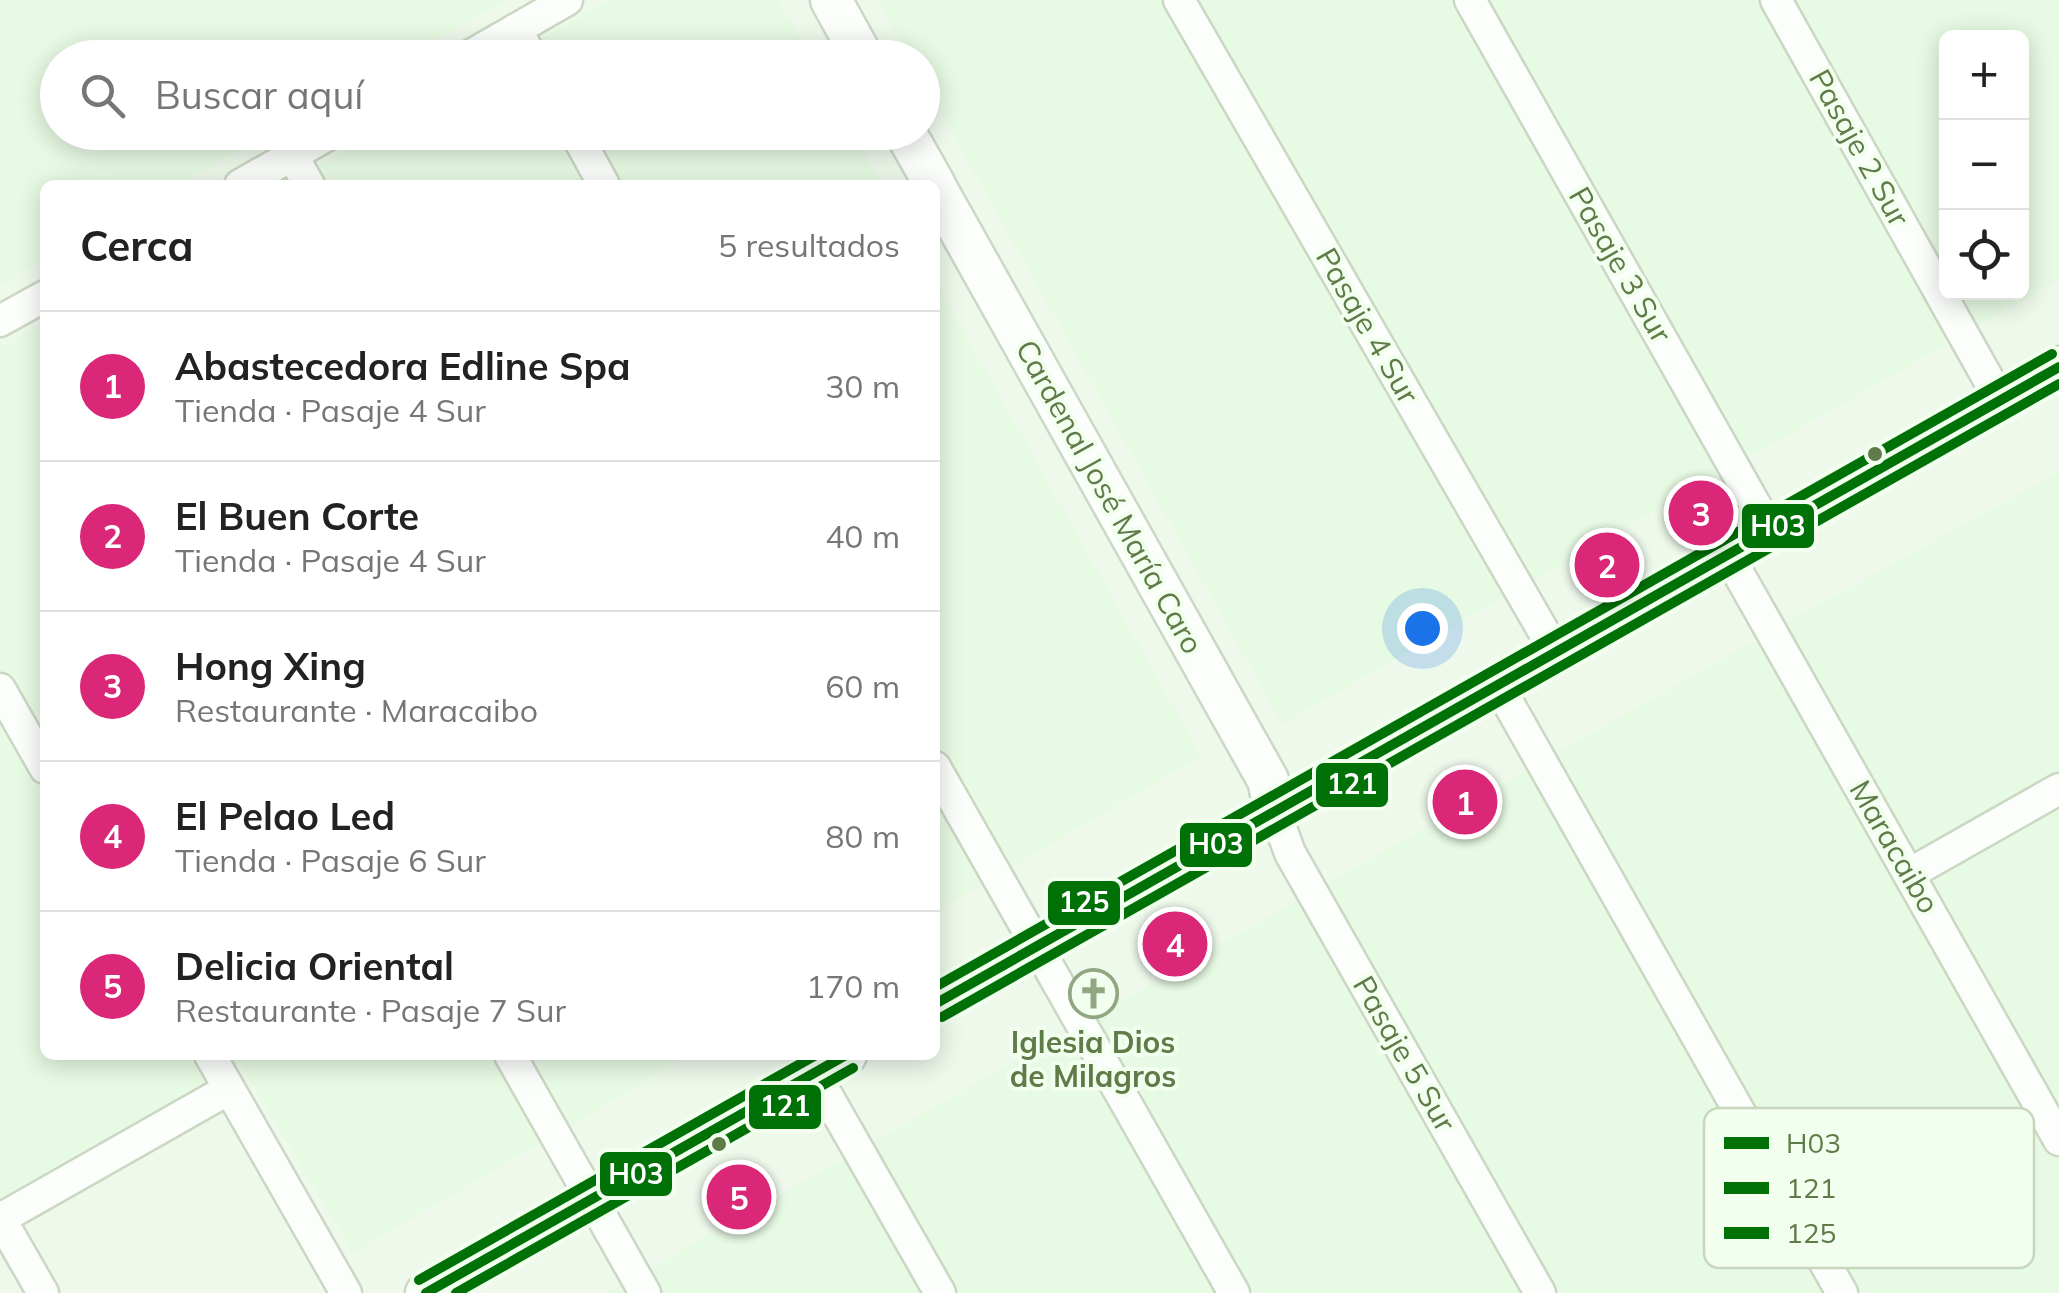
<!DOCTYPE html>
<html lang="es">
<head>
<meta charset="utf-8">
<style>
	:root { --surface:#fff; --page:#f2f2f2; --text:#222; --muted:#767676; --line:#e0e0e0; --accent:#db2777 }
	body { margin:0; font-family:Mulish,sans-serif; background:var(--page); color:var(--text) }
	.controls { position:absolute; right:30px; top:30px; display:grid; overflow:hidden; border-radius:15px; box-shadow:0 5px 25px #0003 }
	.controls button { width:90px; height:90px; display:grid; place-items:center; padding:0; border:0; border-bottom:2px solid var(--line); background:var(--surface); color:var(--text); font:50px sans-serif }
	.you { position:absolute; left:1422px; top:628px; width:35px; height:35px; margin:-25px; border:8px solid #fff; border-radius:50%; background:#1a73e8; box-shadow:0 0 0 15px #1a73e833 }
	.badge { display:grid; place-items:center; width:65px; height:65px; border-radius:50%; background:var(--accent); color:#fff; font-size:32px; font-weight:700 }
	.pin { position:absolute; translate:-50% -50%; border:5px solid #fff; box-shadow:0 2px 10px #0006 }
	.list { margin:0; padding:0; list-style:none }
	h2 { display:flex; justify-content:space-between; align-items:center; height:130px; margin:0; padding:0 40px; font-size:42px }
	h2 small { font-size:32px; font-weight:400; color:var(--muted) }
	.list li { display:grid; grid-template-columns:65px 1fr auto; gap:30px; align-items:center; box-sizing:border-box; height:150px; padding:0 40px; border-top:2px solid var(--line) }
	.list b { display:block; font-size:38px; white-space:nowrap }
	.list p { margin:0; font-size:32px; white-space:nowrap; color:var(--muted) }
	.list em { font-size:32px; font-style:normal; color:var(--muted) }
	.icon { flex:none; width:55px; height:55px; fill:none; stroke:currentColor; stroke-width:2; stroke-linecap:round; stroke-linejoin:round }
	.map { position:relative; flex:none; width:2059px; height:1293px; overflow:hidden }
	.search { position:absolute; background:var(--surface); box-shadow:0 5px 25px #0003; left:40px; top:40px; width:900px; height:110px; display:flex; align-items:center; gap:25px; box-sizing:border-box; padding:0 35px; border-radius:55px; color:var(--muted); font-size:38px }
	.panel { position:absolute; background:var(--surface); box-shadow:0 5px 25px #0003; left:40px; top:180px; width:900px; height:880px; border-radius:15px }
	.map>svg:first-child { display:block }
	.residential { fill:#e7fae3; fill-rule:evenodd }
	.lines { fill:none; stroke-linecap:round; stroke-linejoin:round }
	.street-casing { stroke:#cad7c3; stroke-width:35 }
	.secondary-casing { stroke:#cad8c4; stroke-width:45 }
	.street { stroke:#fcfefc; stroke-width:30 }
	.secondary { stroke:#fcfefc; stroke-width:40 }
	.bus-1-casing { stroke:#f2ffef; stroke-width:18 }
	.bus-2-casing { stroke:#f2ffef; stroke-width:18 }
	.bus-3-casing { stroke:#f2ffef; stroke-width:18 }
	.bus-1 { stroke:#007106; stroke-width:10 }
	.bus-2 { stroke:#007106; stroke-width:10 }
	.bus-3 { stroke:#007106; stroke-width:10 }
	.bus-dot { fill:#5e7b48; stroke:#f2ffef; stroke-width:4 }
	.labels { text-anchor:middle; stroke-width:8; stroke-linejoin:round; paint-order:stroke }
	.street-label { font-size:30px; fill:#5e7b48; stroke:#f2ffef }
	.poi-label { font-size:30px; font-weight:bold; fill:#5e7b48; stroke:#f2ffef }
	.key { fill:#f2ffef; stroke:#c6d7bd; stroke-width:2.5 }
	.key-label { font-size:28px; fill:#5e7b48 }
	.line-badge { stroke:#f2ffef; stroke-width:4 }
	.badge-label { font-size:28px; text-anchor:middle; font-weight:bold; fill:#fff }
</style>
</head>
<body>
<div class="map">
<svg width="2059" height="1293" viewBox="0 0 2059 1293">
	<rect width="100%" height="100%" fill="#eef9ec"/>
	<path class="residential" d="M 0,0 L 506,0 L 404,57 L 58,58 L 58,132 L 271,133 L 178,185 L 45,185 L 45,260 L 0,285 Z
		M 609,0 L 779,0 L 811,57 L 508,58 Z
		M 877,0 L 2059,0 L 2059,280 L 1282,724 L 923,81 L 922,58 L 909,57 ZM 1946,38 L 2022,38 L 2022,292 L 1946,292 Z
		M 377,132 L 853,133 L 882,185 L 285,185 Z
		M 935,280 L 1201,756 L 935,912 Z
		M 45,322 L 45,1055 L 691,1055 L 353,1253 L 239,1063 L 0,1198 L 0,348 Z
		M 2059,472 L 2059,1293 L 607,1293 L 1800,615 Z"/>
	<g class="lines">
		<defs>
			<path id="street" d="M 1179,0 L 1556,653
				M 1470,0 L 1770,531
				M 1776,0 L 2000,400
				M 516,29 L 532,58
				M 466,58 L 567,0
				M 575,132 L 604,185
				M 292,155 L 309,185
				M 240,185 L 333,132
				M 0,321 L 45,296
				M 1728,555 L 2059,1140
				M 1498,685 L 1842,1293
				M 0,689 L 45,768
				M 935,767 L 1234,1293
				M 1275,812 L 1290,853 L 1540,1293
				M 1909,874 L 2059,789
				M 210,1055 L 346,1293
				M 510,1055 L 645,1293
				M 804,1055 L 940,1293
				M 0,1218 L 43,1293
				M 0,1219 L 229,1089"/>
			<path id="secondary" d="M 831,0 L 863,58
				M 905,132 L 935,185
				M 935,186 L 1268,780 L 1275,812
				M 935,1004 L 2059,367
				M 426,1293 L 846,1055"/>
		</defs>
		<use href="#street" class="street-casing"/>
		<use href="#secondary" class="secondary-casing"/>
		<use href="#street" class="street"/>
		<use href="#secondary" class="secondary"/>
		<defs>
			<path id="bus-1" d="M 935,1004 L 2059,367
				M 426,1293 L 846,1055"/>
			<path id="bus-2" d="M 942,1017 L 2059,384
				M 456,1293 L 853,1068"/>
			<path id="bus-3" d="M 935,987 L 2052,354
				M 419,1280 L 816,1055"/>
		</defs>
		<use href="#bus-1" class="bus-1-casing"/>
		<use href="#bus-2" class="bus-2-casing"/>
		<use href="#bus-3" class="bus-3-casing"/>
		<use href="#bus-1" class="bus-1"/>
		<use href="#bus-2" class="bus-2"/>
		<use href="#bus-3" class="bus-3"/>
	</g>
	<defs>
		<symbol id="church-ring" viewBox="-11 -11 22 22"><circle r="9.5" fill="#f2ffef" stroke="#90a781" stroke-width="1.5"/><path d="M-1.2-6h2.4v3.5h3.3v2.4h-3.3V6h-2.4V-.1h-3.3v-2.4h3.3Z" fill="#90a781"/></symbol>
	</defs>
	<g fill-rule="evenodd">
		<use href="#church-ring" x="1066" y="966" width="55" height="55"/>
	</g>
	<g class="bus-dot">
		<circle cx="1875" cy="454" r="9"/>
		<circle cx="719" cy="1144" r="9"/>
	</g>
	<g class="labels">
		<g class="street-label">
			<text transform="translate(1859 148) rotate(61)" y="10">Pasaje 2 Sur</text>
			<text transform="translate(1620 265) rotate(60)" y="10">Pasaje 3 Sur</text>
			<text transform="translate(1367 326) rotate(60)" y="10">Pasaje 4 Sur</text>
			<text transform="translate(1109 497) rotate(61)" y="10">Cardenal José María Caro</text>
			<text transform="translate(1894 847) rotate(60)" y="10">Maracaibo</text>
			<text transform="translate(1404 1054) rotate(60)" y="10">Pasaje 5 Sur</text>
		</g>
		<g class="poi-label">
			<text x="1093" y="1053">Iglesia Dios<tspan x="1093" dy="34">de Milagros</tspan></text>
		</g>
	</g>
	<rect x="1704" y="1108" width="330" height="160" rx="15" class="key"/>
	<rect x="1724" y="1137" width="45" height="12" fill="#007106"/>
	<rect x="1724" y="1182" width="45" height="12" fill="#007106"/>
	<rect x="1724" y="1227" width="45" height="12" fill="#007106"/>
	<g class="key-label">
		<text x="1786" y="1153">H03</text>
		<text x="1786" y="1198">121</text>
		<text x="1786" y="1243">125</text>
	</g>
	<g class="line-badge">
		<rect x="1740" y="502" width="76" height="48" rx="10" fill="#007106"/>
		<rect x="1314" y="761" width="76" height="48" rx="10" fill="#007106"/>
		<rect x="1178" y="821" width="76" height="48" rx="10" fill="#007106"/>
		<rect x="1046" y="879" width="76" height="48" rx="10" fill="#007106"/>
		<rect x="747" y="1083" width="76" height="48" rx="10" fill="#007106"/>
		<rect x="598" y="1150" width="76" height="48" rx="10" fill="#007106"/>
	</g>
	<g class="badge-label">
		<text x="1778" y="536">H03</text>
		<text x="1352" y="794">121</text>
		<text x="1216" y="854">H03</text>
		<text x="1084" y="912">125</text>
		<text x="785" y="1116">121</text>
		<text x="636" y="1184">H03</text>
	</g>
</svg>
<div class="controls">
<button>+</button>
<button>−</button>
<button><svg class="icon" aria-label="locate" viewBox="0 0 24 24"><circle cx="12" cy="12" r="6"/><path d="M12 2v4M12 18v4M2 12h4M18 12h4"/></svg></button>
</div>
<div class="you"></div>
<div class="pin badge" style="left:1465px;top:802px">1</div>
<div class="pin badge" style="left:1607px;top:565px">2</div>
<div class="pin badge" style="left:1701px;top:513px">3</div>
<div class="pin badge" style="left:1175px;top:944px">4</div>
<div class="pin badge" style="left:739px;top:1197px">5</div>
<div class="search"><svg class="icon" aria-label="search" viewBox="0 0 24 24"><circle cx="10" cy="10" r="6"/><path d="M15 15l6 6"/></svg>Buscar aquí</div>
<section class="panel">
<h2>Cerca<small>5 resultados</small></h2>
<ul class="list">
<li><span class="badge">1</span><div><b>Abastecedora Edline Spa</b><p>Tienda · Pasaje 4 Sur</p></div><em>30 m</em></li>
<li><span class="badge">2</span><div><b>El Buen Corte</b><p>Tienda · Pasaje 4 Sur</p></div><em>40 m</em></li>
<li><span class="badge">3</span><div><b>Hong Xing</b><p>Restaurante · Maracaibo</p></div><em>60 m</em></li>
<li><span class="badge">4</span><div><b>El Pelao Led</b><p>Tienda · Pasaje 6 Sur</p></div><em>80 m</em></li>
<li><span class="badge">5</span><div><b>Delicia Oriental</b><p>Restaurante · Pasaje 7 Sur</p></div><em>170 m</em></li>
</ul>
</section>
</div>
</body>
</html>
